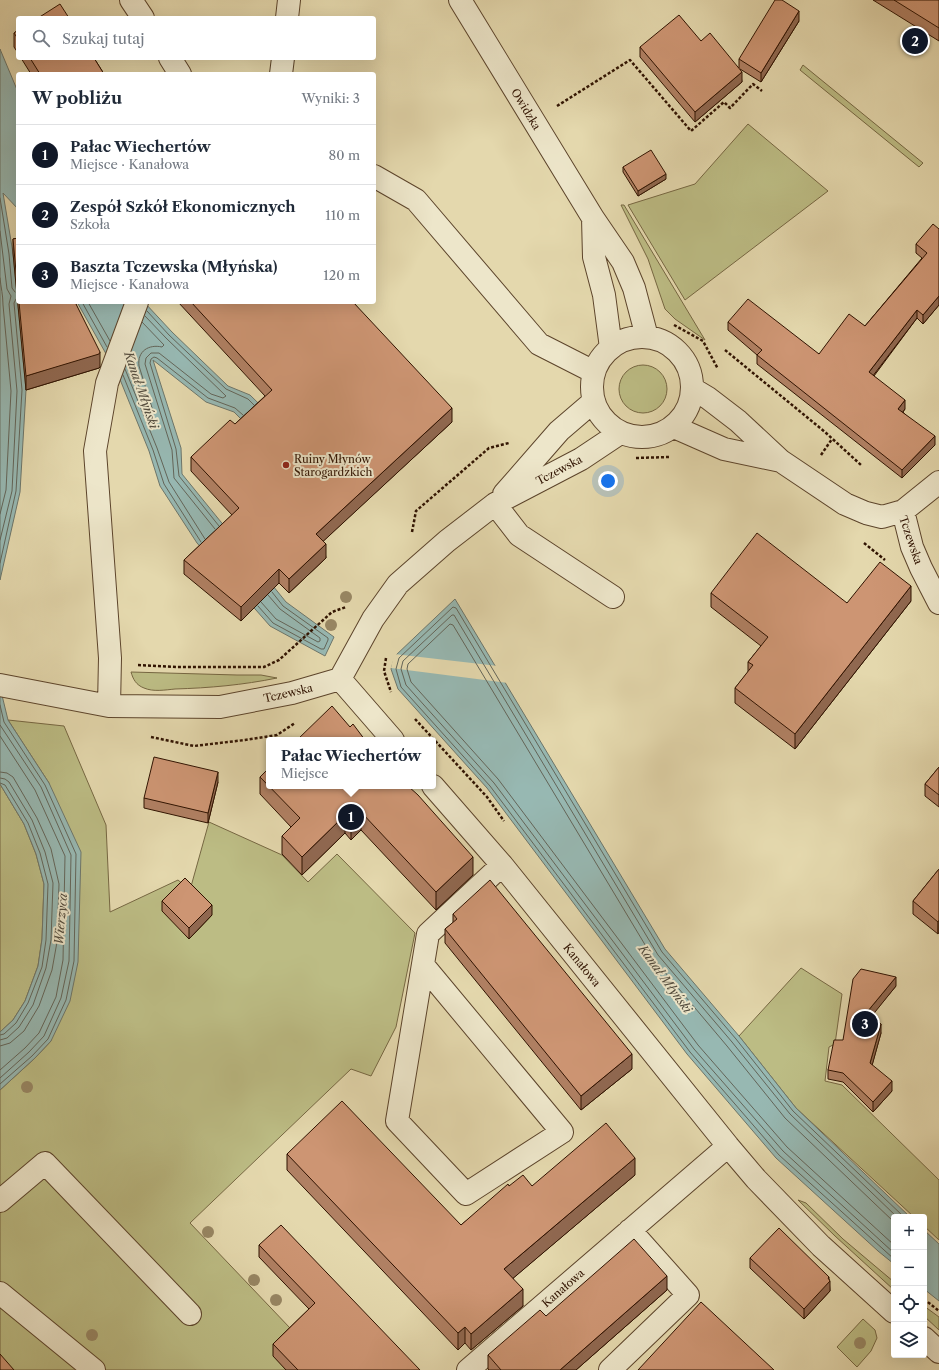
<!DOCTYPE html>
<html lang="pl">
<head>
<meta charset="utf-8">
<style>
	:root { --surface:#fff; --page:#f2f2f3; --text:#1f2937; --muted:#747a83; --line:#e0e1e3; --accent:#111827 }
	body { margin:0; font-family:"Libre Caslon Text",serif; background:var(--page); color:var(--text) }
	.controls { position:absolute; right:12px; bottom:12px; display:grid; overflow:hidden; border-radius:4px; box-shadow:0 4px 16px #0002 }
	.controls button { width:36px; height:36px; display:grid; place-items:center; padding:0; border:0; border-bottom:1px solid var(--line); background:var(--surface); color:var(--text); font:20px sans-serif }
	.you { position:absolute; left:608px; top:481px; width:14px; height:14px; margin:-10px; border:3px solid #fff; border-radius:50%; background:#1a73e8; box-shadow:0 0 0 6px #1a73e833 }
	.badge { display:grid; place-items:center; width:26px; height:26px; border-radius:50%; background:var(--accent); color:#fff; font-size:13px; font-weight:700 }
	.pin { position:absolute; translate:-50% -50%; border:2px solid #fff; box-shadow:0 1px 4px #0006 }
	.popup { position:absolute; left:266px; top:737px; width:170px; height:52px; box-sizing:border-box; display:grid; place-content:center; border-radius:4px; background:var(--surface); filter:drop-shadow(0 1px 3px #0005); font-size:13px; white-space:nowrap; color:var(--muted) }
	.popup b { font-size:15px; color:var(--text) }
	.popup::after { content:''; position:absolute; left:50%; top:100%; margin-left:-8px; border:8px solid transparent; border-top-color:var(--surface) }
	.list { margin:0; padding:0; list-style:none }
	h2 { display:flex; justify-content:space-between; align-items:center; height:52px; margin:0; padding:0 16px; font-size:17px }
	h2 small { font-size:13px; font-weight:400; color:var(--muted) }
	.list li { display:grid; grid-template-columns:26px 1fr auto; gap:12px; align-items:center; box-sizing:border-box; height:60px; padding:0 16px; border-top:1px solid var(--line) }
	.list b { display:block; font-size:15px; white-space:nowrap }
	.list p { margin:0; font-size:13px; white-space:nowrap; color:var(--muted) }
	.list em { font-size:13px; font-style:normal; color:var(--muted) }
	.icon { flex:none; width:22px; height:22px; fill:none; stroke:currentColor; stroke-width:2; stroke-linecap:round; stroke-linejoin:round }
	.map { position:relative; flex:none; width:939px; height:1370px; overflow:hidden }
	.search { position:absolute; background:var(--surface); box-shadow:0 4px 16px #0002; left:16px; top:16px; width:360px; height:44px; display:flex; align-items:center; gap:10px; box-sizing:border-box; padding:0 14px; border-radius:4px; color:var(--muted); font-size:15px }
	.panel { position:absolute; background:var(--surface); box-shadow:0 4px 16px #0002; left:16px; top:72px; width:360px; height:232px; border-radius:4px }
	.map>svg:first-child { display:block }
	.green { fill:#bcbc84; stroke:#766742 }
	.water { fill:#97b8b2; stroke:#6d766b }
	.pier { fill:#e4d8ad }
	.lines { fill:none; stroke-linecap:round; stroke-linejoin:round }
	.shore { stroke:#636559; stroke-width:1 }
	.minor-casing { stroke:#5c442b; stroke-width:24 }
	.path { stroke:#2f1200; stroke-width:2.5; stroke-dasharray:3 2; stroke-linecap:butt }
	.minor { stroke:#ede6ca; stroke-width:22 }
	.tree { fill:#988764 }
	.wall { fill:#b08063; stroke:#2f1200 }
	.shaded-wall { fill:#906850; stroke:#2f1200 }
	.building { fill:#cd9573; stroke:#2f1200 }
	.poi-dot { fill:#8f2418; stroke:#ede6ca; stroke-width:1.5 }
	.labels { text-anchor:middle; stroke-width:4; stroke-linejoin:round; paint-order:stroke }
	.street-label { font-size:11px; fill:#2f1200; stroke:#ede6ca }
	.poi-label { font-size:11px; fill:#2f1200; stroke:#ede6ca; text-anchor:start }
	.water-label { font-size:12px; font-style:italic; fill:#534c3e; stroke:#ede6ca }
</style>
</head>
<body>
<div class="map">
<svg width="939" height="1370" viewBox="0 0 939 1370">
	<rect width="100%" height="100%" fill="#e4d8ad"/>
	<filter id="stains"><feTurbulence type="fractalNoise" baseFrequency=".005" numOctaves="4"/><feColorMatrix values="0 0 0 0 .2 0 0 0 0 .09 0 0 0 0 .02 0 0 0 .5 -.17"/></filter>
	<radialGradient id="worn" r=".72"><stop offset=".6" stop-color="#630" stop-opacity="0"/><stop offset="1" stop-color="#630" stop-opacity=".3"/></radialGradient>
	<path class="green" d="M 803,65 L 923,163 L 919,167 L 800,70 Z
		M 748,124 L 828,191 L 685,300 L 628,205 L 695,184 Z
		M 621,205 L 624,205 L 705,340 L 675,319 L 665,309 L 648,259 Z
		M619 389a24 24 0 1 1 48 0a24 24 0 1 1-48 0Z
		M 131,672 L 237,675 L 261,675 L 277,678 C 243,685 209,688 175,689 C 165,690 153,692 144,688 C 136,685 133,679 131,672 Z
		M 8,720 L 64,726 L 106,825 L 110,912 L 178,880 L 190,890 L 209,822 L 282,855 L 308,882 L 337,854 L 415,933 L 396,1027 L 371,1076 L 351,1069 L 190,1223 L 330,1370 L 0,1370 L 0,1090 L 35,1058 L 51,1041 L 49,783 Z
		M 0,784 L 24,824 L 36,854 L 44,884 L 42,939 L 38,966 L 25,1001 L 13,1020 L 0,1032 Z
		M 801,968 L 842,994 L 835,1044 L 829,1047 L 825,1081 L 842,1085 L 939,1180 L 939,1240 L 924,1226 L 924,1217 L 914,1217 L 796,1108 L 739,1036 Z
		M 798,1200 L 806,1203 L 843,1239 L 894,1282 L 894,1290 L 835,1236 Z
		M 924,1306 L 939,1317 L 939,1330 L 924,1316 Z
		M 863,1319 L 875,1330 L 877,1338 L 871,1351 L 857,1367 L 837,1347 Z"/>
	<path class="water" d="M 0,49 L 18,92 L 18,209 L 3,193 L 13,253 L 26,390 L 20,492 L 0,580 Z
		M 77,302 L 144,302 L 172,332 L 228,386 L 250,395 L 359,502 L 342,520 L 234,412 L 206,402 L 153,360 L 181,448 L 182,474 L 286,602 L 334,637 L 325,656 L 270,626 L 197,543 L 160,486 L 149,451 L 119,377 Z
		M 455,599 L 665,949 L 739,1036 L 796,1108 L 910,1217 L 894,1217 L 894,1264 L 878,1251 L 776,1158 L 687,1054 L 487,788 L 398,689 L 391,669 L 395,656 Z
		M 0,687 L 8,720 L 49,783 L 81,852 L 78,962 L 70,1001 L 51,1041 L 35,1058 L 0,1090 L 0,1032 L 13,1020 L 25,1001 L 38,966 L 42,939 L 44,884 L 36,854 L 24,824 L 0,784 Z
		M 924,1230 L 939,1244 L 939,1301 L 924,1289 Z"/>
	<path class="pier" d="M 394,654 L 498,666 L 508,683 L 391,668 Z"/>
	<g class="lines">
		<path class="shore" d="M 0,198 L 9,254 L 12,288 L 15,292
			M 0,231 L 7,289 L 11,296 L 9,304 L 17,391 L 12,491 L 0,540
			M 0,278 C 1,288 3,295 3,305 L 11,391 L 6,490 L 0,514
			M 82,302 L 107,347
			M 88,302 L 110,341
			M 147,311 L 169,335 L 226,389 L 248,399 L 254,405
			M 145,316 L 166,338 L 226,396 L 223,398 L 211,394 L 159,353 L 151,353 L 146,358 L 145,364 L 172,450 L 174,478 L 215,529
			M 128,361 L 133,371 L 150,413 L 152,413 L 153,411 L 139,366 C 137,351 149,344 162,347 L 164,345 L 142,322
			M 125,369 L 157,448 L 169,482 L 205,539
			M 123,375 L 153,450 L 164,484 L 201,542
			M 219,526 L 179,476 L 176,449 L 150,363 L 151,359 L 154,357 L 157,358 L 208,398 L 235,408 L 243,415
			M 0,563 L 16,491 L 22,390 L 14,303 L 16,299
			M 261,602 L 276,619 L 318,642 L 320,641 L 320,638 L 280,609 L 268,595
			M 258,606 L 273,623 L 321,649 L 324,649 L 328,640 L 328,638 L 283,606 L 272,592
			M 0,705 L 4,722 L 45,785 L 76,854 L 74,961 L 66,1000 L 48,1039 L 32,1056 L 0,1084
			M 0,725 L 41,787 L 71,855 L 69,961 L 61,998 L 44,1036 L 29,1052 L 0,1078
			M 0,736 L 35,790 L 65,856 L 63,960 L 56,997 L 39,1033 L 25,1048 L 0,1070
			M 0,772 L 7,773 L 13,777 L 37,818 L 51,849 L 59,884 L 57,942 L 52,970 L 39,1006 L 24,1031 L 10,1043 L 0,1046
			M 0,778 L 5,779 L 9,782 L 32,820 L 45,852 L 53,883 L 51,940 L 46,968 L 33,1005 L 19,1027 L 7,1038 L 0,1040
			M 0,783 L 5,785 L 28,823 L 40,853 L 48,884 L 46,940 L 42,967 L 28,1003 L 16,1023 L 4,1034 L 0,1035
			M 894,1222 L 785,1118 L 727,1046 L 653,958 L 453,625 L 450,624 L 408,664 L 407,669 L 411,682 L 498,779 L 698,1045 L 787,1147 L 894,1245
			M 894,1253 L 783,1151 L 694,1049 L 494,783 L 406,685 L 401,669 L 403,661 L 452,615 L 454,615 L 658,955 L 732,1042 L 790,1114 L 897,1217
			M 894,1259 L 779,1155 L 690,1052 L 490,786 L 401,687 L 396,669 L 399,658 L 453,607 L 456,608 L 662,952 L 736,1039 L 793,1111 L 904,1217"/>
		<defs>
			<path id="minor" d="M 131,0 L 143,18
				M 460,0 L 593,218 L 623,262 L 634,288 L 647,337
				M 287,18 L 289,0
				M 170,58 L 180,74
				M 281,74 L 283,58
				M 374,176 L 416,200 L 539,344 L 594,372
				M 593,218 L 594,257 L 604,295 L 611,348
				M592 387a50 50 0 1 1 100 0a50 50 0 1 1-100 0Z
				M 693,389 L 708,398 L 738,421 L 781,461 L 845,504 L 866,513 L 882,517 L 903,511 L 939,482
				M 674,427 L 724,449 L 781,461
				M 504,494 L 559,431 L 594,401
				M 495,504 L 519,535 L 613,597
				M 903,511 L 912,547 L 921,568 L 939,603
				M 340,679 L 393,740
				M 0,685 L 109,706 L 220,707 L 292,693 L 340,679 L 373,619 L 398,584 L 447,541 L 495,504 L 581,459 L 620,433
				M 109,706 L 110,658 L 95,451 L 107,383 L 137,302
				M 433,786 L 502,865 L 728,1146 L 756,1179 L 821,1246 L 894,1312
				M 423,965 L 562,1132 L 466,1194 L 397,1121 L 428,934 L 502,865
				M 0,1201 L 45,1163 L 190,1314
				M 0,1293 L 94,1370
				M 924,1338 L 939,1352
				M 468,1370 L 728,1146
				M 610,1370 L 688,1295 L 630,1230"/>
		</defs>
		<use href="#minor" class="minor-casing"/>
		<path class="path" d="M 557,106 L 630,60 L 691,131 L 724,102 L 730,108 L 753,84 L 762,91
			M 674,325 L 703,341 L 718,369
			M 725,350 L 825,432 L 861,465
			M 821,455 L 832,439
			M 636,458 L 669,457
			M 412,532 L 416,511 L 489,448 L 509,443
			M 864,543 L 885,560
			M 386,658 L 384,671 L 391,692
			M 138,665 L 176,667 L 264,667 L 279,660 L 332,612 L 346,607
			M 415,719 L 487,797 L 504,821
			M 151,737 L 194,746 L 245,740 L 277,735 L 295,723
			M 924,1299 L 939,1311"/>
		<use href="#minor" class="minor"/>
	</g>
	<g class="tree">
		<circle cx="346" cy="597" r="6"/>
		<circle cx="331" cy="625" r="6"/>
		<circle cx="27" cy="1087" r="6"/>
		<circle cx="208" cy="1232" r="6"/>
		<circle cx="254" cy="1280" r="6"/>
		<circle cx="276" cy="1300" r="6"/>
		<circle cx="92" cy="1335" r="6"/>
		<circle cx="860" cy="1343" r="6"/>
	</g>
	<path class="wall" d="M 873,0 L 939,0 L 939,41 Z
		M 799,21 L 761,82 L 740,69 L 742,82 L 695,122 L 640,57 L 640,47 L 701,41 L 739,68 L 739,59 Z
		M 18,30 L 18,53 L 14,47 L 14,33 Z
		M 21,58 L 94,58 L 104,74 L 31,74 Z
		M 623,167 L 666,179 L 638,196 L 623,172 Z
		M 939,229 L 939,305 L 923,324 L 917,318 L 874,376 L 905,409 L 903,412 L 935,445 L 902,478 L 757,364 L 757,355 L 728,330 L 728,322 L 819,354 L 865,326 L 922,258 L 916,253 L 916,244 Z
		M 18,238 L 18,302 L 75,302 L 100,367 L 99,368 L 26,390 L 13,253 L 13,239 Z
		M 178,302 L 353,302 L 452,422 L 323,541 L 326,558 L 289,593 L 279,583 L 241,621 L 184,574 L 184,560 L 232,515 L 191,471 L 191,457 L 235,424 L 265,396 Z
		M 711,593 L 847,603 L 911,601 L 795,749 L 735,703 L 735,688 L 748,672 L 748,662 L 761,646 L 711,607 Z
		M 939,767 L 939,807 L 925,796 L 925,784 Z
		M 260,777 L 408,786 L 473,875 L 436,910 L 361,830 L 351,840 L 345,833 L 302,875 L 282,854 L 282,836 L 291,827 L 260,794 Z
		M 218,782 L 208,823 L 144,808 L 144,798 Z
		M 939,869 L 938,934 L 913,914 L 913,901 Z
		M 162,901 L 212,915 L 189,939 L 162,911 Z
		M 453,914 L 632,1069 L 581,1110 L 445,943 L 445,929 L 453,923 Z
		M 896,986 L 871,1016 L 881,1033 L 872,1065 L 892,1091 L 873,1112 L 843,1082 L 828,1079 L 828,1070 L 843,1040 Z
		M 287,1154 L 461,1225 L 509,1186 L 532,1186 L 635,1175 L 513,1278 L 523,1306 L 471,1350 L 465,1343 L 458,1350 L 287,1170 Z
		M 259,1245 L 420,1370 L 286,1370 L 273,1356 L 273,1344 L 309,1309 L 259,1257 Z
		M 750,1258 L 829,1279 L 830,1291 L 804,1319 L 750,1268 Z
		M 667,1290 L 576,1370 L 489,1370 L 488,1369 L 488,1355 L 546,1316 Z"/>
	<path class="shaded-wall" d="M 799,11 L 799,21 L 761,82 L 761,73 Z
		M 742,72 L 742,82 L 695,122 L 695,112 Z
		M 666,174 L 666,179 L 638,196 L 638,191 Z
		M 939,296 L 939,305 L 923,324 L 923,315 Z
		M 917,310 L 917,318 L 869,381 L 869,372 Z
		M 100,352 L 100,367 L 99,368 L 26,390 L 26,376 Z
		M 905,400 L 905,409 L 898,418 L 898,409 Z
		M 452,408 L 452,422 L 316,548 L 316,534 Z
		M 935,436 L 935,445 L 902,478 L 902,470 Z
		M 326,544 L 326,558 L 289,593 L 289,579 Z
		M 279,569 L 279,583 L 241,621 L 241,607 Z
		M 911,586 L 911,601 L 795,749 L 795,734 Z
		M 218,772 L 218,782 L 208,823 L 208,813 Z
		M 361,812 L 361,830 L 351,840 L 351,822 Z
		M 345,815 L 345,833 L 302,875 L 302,857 Z
		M 473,857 L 473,875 L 436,910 L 436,892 Z
		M 212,905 L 212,915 L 189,939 L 189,928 Z
		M 939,920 L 939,932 L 938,934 L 938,922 Z
		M 896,977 L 896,986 L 867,1022 L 867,1012 Z
		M 881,1024 L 881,1033 L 870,1073 L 870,1063 Z
		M 632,1054 L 632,1069 L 581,1110 L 581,1096 Z
		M 892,1081 L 892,1091 L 873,1112 L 873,1102 Z
		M 635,1158 L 635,1175 L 504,1286 L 504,1269 Z
		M 667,1276 L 667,1290 L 576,1370 L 560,1370 Z
		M 829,1277 L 829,1282 L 830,1281 L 830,1291 L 804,1319 L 804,1309 Z
		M 523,1289 L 523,1306 L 471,1350 L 471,1334 Z
		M 465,1327 L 465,1343 L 458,1350 L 458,1333 Z"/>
	<path class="building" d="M 775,0 L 782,0 L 799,11 L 761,73 L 739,59 Z
		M 894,0 L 939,0 L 939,28 Z
		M 60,4 L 69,18 L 38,18 Z
		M 679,15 L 701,41 L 710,33 L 742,72 L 695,112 L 640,47 Z
		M 18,30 L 18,39 L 14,33 Z
		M 30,58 L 94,58 L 104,74 L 40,74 Z
		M 651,150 L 666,174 L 638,191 L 623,167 Z
		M 933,224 L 939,229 L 939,296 L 923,315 L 917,310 L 869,372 L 905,400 L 898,409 L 935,436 L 902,470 L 757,355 L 762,350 L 728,322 L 748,299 L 819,354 L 849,314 L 865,326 L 927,253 L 916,244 Z
		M 18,238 L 18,293 L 13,239 Z
		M 19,302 L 75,302 L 100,352 L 99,354 L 26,376 Z
		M 191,302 L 353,302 L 452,408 L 316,534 L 326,544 L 289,579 L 279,569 L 241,607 L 184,560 L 239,508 L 191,457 L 230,420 L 235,424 L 272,390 Z
		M 757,533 L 847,603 L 880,562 L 911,586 L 795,734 L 735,688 L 753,665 L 748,662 L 768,637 L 711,593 Z
		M 332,706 L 350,727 L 353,724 L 365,740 L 297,740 Z
		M 154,757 L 218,772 L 208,813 L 144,798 Z
		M 939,767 L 939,795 L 925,784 Z
		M 269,768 L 269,786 L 408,786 L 418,795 L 473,857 L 436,892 L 361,812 L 351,822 L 345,815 L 302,857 L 282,836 L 300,818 L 260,777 Z
		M 939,869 L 939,920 L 938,922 L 913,901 Z
		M 185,878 L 212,905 L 189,928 L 162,901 Z
		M 490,880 L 632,1054 L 581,1096 L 445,929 L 457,919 L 453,914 Z
		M 861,969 L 896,977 L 867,1012 L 881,1024 L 870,1063 L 892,1081 L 873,1102 L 843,1073 L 828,1070 L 834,1040 L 843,1040 L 853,979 Z
		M 342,1101 L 461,1225 L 508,1184 L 509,1186 L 523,1175 L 532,1186 L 606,1123 L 635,1158 L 504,1269 L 523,1289 L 471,1334 L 465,1327 L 458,1333 L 287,1154 Z
		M 281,1225 L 420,1370 L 298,1370 L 273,1344 L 315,1303 L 259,1245 Z
		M 779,1228 L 829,1277 L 828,1278 L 830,1281 L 804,1309 L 750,1258 Z
		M 634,1239 L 667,1276 L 560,1370 L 501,1370 L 488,1355 L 540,1310 L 546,1316 Z
		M 701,1302 L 774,1370 L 638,1370 Z
		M 0,1354 L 14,1370 L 0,1370 Z"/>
	<circle class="poi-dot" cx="286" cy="465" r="4"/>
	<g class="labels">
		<g class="street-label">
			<text transform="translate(526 109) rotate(59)" y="4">Owidzka</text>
			<text transform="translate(559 470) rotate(-28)" y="4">Tczewska</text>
			<text transform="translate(911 540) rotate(71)" y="4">Tczewska</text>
			<text transform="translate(288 693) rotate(-13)" y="4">Tczewska</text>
			<text transform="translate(582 965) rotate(51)" y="4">Kanałowa</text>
			<text transform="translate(563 1288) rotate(-41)" y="4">Kanałowa</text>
		</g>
		<g class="poi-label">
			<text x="294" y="463">Ruiny Młynów<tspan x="294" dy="13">Starogardzkich</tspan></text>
		</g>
		<g class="water-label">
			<text transform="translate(141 390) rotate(71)" y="4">Kanał Młyński</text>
			<text transform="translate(61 919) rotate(-85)" y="4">Wierzyca</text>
			<text transform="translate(665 979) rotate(54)" y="4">Kanał Młyński</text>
		</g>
	</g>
	<rect width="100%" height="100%" filter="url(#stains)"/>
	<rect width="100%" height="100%" fill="url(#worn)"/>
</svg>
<div class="controls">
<button>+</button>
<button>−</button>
<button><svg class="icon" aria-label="locate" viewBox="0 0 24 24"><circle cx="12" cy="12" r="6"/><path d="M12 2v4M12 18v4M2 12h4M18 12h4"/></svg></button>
<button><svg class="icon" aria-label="layers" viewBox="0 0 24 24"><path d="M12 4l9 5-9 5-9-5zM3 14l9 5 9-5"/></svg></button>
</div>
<div class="you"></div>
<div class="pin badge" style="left:351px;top:817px">1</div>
<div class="popup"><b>Pałac Wiechertów</b>Miejsce</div>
<div class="pin badge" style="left:915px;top:41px">2</div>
<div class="pin badge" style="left:865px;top:1024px">3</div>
<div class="search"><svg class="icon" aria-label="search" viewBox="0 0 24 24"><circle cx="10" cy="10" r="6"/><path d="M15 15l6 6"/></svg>Szukaj tutaj</div>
<section class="panel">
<h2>W pobliżu<small>Wyniki: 3</small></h2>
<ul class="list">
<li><span class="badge">1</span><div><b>Pałac Wiechertów</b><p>Miejsce · Kanałowa</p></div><em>80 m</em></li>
<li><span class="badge">2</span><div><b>Zespół Szkół Ekonomicznych</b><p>Szkoła</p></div><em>110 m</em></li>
<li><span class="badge">3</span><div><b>Baszta Tczewska (Młyńska)</b><p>Miejsce · Kanałowa</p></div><em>120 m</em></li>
</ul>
</section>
</div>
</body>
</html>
